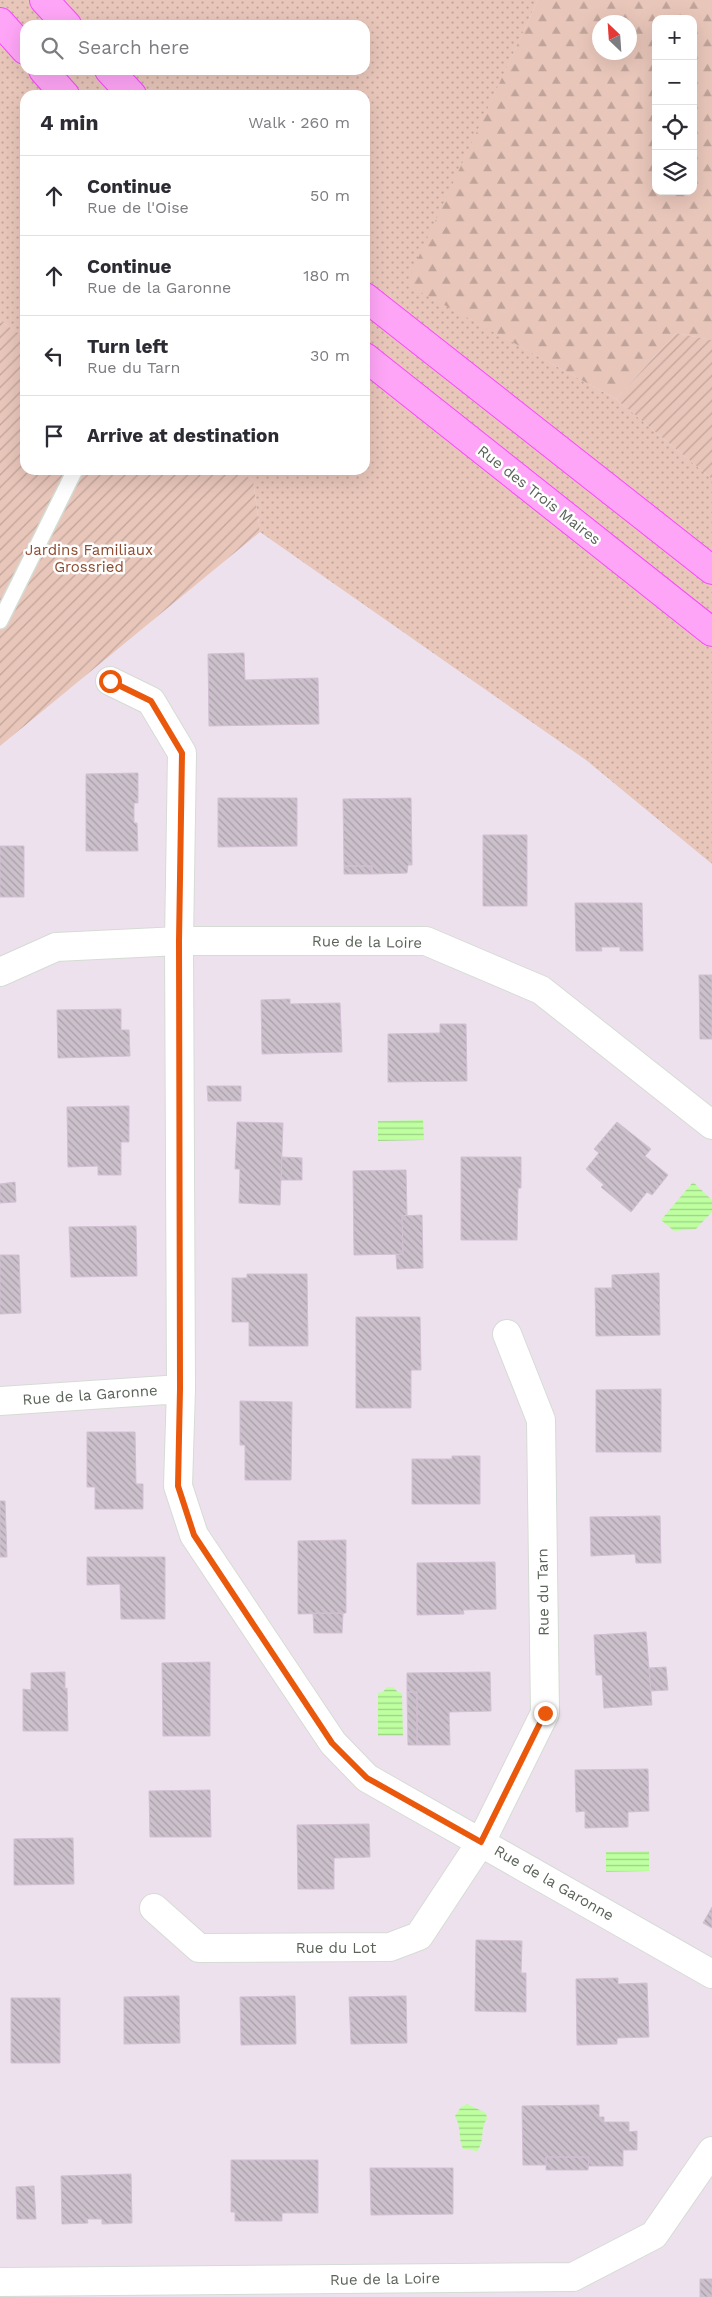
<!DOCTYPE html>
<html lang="en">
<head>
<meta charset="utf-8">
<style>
	:root { --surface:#fff; --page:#f7f7f7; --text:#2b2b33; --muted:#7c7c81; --line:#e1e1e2 }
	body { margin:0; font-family:"Work Sans",sans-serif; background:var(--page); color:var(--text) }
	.controls { position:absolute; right:15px; top:15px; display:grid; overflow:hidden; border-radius:10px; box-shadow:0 5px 20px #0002 }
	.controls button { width:45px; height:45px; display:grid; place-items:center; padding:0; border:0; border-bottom:1px solid var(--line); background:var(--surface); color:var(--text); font:25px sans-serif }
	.compass { position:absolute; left:592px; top:15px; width:45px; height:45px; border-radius:50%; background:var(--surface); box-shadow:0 5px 20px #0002; rotate:335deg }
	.stop { position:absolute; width:15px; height:15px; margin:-11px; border:4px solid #ea580c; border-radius:50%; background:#fff }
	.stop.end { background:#ea580c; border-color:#fff; box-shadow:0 1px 5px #0008 }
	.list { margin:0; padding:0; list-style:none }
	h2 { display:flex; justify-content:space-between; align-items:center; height:65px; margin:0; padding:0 20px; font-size:21px }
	h2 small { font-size:16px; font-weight:400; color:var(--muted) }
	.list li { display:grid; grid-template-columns:32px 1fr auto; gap:15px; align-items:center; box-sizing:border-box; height:80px; padding:0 20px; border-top:1px solid var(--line) }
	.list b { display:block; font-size:19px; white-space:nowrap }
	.list p { margin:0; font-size:16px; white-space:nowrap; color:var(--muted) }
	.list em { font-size:16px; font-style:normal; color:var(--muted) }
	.icon { flex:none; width:28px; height:28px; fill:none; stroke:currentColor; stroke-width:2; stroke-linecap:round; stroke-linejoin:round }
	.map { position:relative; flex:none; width:712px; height:2297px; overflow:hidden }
	.search { position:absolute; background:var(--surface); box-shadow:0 5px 20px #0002; left:20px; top:20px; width:350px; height:55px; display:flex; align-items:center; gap:12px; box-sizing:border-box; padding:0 18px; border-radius:15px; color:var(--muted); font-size:19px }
	.panel { position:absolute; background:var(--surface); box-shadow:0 5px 20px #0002; left:20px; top:90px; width:350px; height:385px; border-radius:15px }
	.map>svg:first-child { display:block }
	.grass { fill:url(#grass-dots); fill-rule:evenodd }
	.forest { fill:url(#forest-firs); fill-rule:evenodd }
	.garden { fill:url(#garden-furrows) }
	.water { fill:url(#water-rules) }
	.building { fill:url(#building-back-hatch); stroke:#d2bfd3 }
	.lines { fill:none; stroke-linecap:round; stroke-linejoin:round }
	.service-casing { stroke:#d5dcd4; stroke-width:18 }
	.minor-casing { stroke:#d5dcd4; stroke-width:30 }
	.primary-casing { stroke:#f949ff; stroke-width:30 }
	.service { stroke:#fff; stroke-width:15 }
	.minor { stroke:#fff; stroke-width:28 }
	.primary { stroke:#ffa5f7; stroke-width:28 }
	.route { stroke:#ea580c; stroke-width:6 }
	.labels { text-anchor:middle; stroke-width:5; stroke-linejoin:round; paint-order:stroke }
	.street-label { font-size:15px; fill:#5b6359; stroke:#fff }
	.park-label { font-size:15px; fill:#8e4a2e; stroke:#fff }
</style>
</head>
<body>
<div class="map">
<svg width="712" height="2297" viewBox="0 0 712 2297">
	<defs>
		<pattern id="grass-dots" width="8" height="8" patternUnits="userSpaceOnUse" patternTransform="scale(1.25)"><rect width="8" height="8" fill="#e9c6ba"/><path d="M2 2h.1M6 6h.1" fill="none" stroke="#c0a49a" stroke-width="1.8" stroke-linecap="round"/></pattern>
		<pattern id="forest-firs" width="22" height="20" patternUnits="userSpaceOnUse" patternTransform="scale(1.25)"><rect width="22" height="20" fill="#e9c6ba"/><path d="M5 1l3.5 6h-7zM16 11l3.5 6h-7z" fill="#c0a49a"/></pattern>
		<pattern id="garden-furrows" width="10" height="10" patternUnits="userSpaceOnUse" patternTransform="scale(1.25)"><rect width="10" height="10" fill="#e9c6ba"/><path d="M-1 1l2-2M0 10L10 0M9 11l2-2" fill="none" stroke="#c0a49a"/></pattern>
		<pattern id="water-rules" width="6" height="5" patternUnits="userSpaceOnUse" patternTransform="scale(1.25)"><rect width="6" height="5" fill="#beffa0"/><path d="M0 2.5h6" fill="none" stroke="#9dd285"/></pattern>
		<pattern id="building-back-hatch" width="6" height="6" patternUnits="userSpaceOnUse" patternTransform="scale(1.25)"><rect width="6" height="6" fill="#cbc0cb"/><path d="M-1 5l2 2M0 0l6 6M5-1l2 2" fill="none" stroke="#a8a0a8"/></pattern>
	</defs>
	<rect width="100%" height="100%" fill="#eee1ee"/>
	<path class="grass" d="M 0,0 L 538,0 L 407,284 L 616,399 L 712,479 L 712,864 L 586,760 L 260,532 L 253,480 L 237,470 L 365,470 L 365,95 L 25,95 L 25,337 L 0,321 ZM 25,25 L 365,25 L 365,70 L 25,70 Z"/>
	<path class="forest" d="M 538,0 L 712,0 L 712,340 L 676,333 L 616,399 L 406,284 ZM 656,19 L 693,19 L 693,191 L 656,191 ZM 600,22 L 630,22 L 630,52 L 600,52 Z"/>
	<path class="garden" d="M 0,321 L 25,337 L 25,470 L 237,470 L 253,480 L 260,532 L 0,746 Z
		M 676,333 L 712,340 L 712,479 L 616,399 Z"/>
	<path class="water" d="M 423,1120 L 424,1140 L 378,1141 L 378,1121 Z
		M 693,1182 L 712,1200 L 712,1212 L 696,1229 L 674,1231 L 661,1220 Z
		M 387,1687 L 393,1687 L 398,1692 L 402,1693 L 403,1736 L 378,1736 L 378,1693 L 383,1692 Z
		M 649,1851 L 649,1871 L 606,1872 L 606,1852 Z
		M 467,2104 L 486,2113 L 487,2119 C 479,2129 486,2140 477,2151 L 463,2149 C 458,2139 462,2129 455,2116 L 461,2107 Z"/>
	<path class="building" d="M 244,653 L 245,680 L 318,678 L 319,724 L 209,726 L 208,654 Z
		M 138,773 L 138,803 L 134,803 L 134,823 L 137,823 L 138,851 L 86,851 L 86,774 Z
		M 218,798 L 297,798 L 297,846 L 218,847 Z
		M 411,798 L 412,865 L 408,865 L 407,873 L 372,874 L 372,866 L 344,866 L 343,799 Z
		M 483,835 L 527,835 L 527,906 L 483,906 Z
		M 0,846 L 24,846 L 24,897 L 0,897 Z
		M 344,866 L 372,866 L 372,874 L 344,874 Z
		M 575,903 L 642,903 L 643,951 L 620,951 L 620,947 L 601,947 L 602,951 L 576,951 Z
		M 699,975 L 712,975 L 712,1039 L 700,1039 Z
		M 290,999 L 290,1004 L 340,1003 L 342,1052 L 262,1054 L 261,1000 Z
		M 121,1009 L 121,1030 L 129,1030 L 130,1056 L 58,1058 L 57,1010 Z
		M 440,1024 L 466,1024 L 467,1081 L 388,1082 L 388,1034 L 440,1033 Z
		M 207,1086 L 241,1086 L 241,1101 L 208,1101 Z
		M 129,1106 L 129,1142 L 121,1142 L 121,1175 L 98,1175 L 98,1166 L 68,1167 L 67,1107 Z
		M 237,1122 L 283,1123 L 280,1205 L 239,1203 L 240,1169 L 235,1169 Z
		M 617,1122 L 651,1149 L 645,1156 L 668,1175 L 652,1195 L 647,1192 L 631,1212 L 601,1187 L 604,1185 L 586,1169 L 599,1153 L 594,1149 Z
		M 282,1157 L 302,1158 L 302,1180 L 281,1180 Z
		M 461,1157 L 521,1157 L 521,1188 L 518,1188 L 517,1240 L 461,1240 Z
		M 406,1170 L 407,1215 L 402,1216 L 403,1254 L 354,1255 L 353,1171 Z
		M 15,1182 L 16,1202 L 0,1203 L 0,1184 Z
		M 422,1215 L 423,1268 L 397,1269 L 396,1255 L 403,1254 L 402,1216 Z
		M 136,1226 L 137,1276 L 71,1277 L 69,1227 Z
		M 0,1255 L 19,1255 L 21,1313 L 0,1314 Z
		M 659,1273 L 660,1335 L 596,1336 L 595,1288 L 612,1288 L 612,1275 Z
		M 247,1274 L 307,1274 L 308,1346 L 249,1346 L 249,1322 L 232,1322 L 232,1278 L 247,1278 Z
		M 356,1317 L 420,1317 L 421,1370 L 411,1370 L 411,1408 L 356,1408 Z
		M 661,1389 L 661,1452 L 596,1452 L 596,1390 Z
		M 240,1401 L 292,1402 L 291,1480 L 245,1480 L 245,1445 L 240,1445 Z
		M 87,1432 L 135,1432 L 136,1484 L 143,1484 L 143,1509 L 95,1509 L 95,1487 L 87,1487 Z
		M 452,1456 L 480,1456 L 480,1504 L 412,1504 L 412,1459 L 452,1459 Z
		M 0,1501 L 5,1501 L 7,1557 L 0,1557 Z
		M 660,1516 L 661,1563 L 636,1563 L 635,1554 L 591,1556 L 590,1517 Z
		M 346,1540 L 346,1613 L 298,1614 L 298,1541 Z
		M 87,1557 L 165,1557 L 165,1619 L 121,1619 L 120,1584 L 87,1585 Z
		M 495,1562 L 496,1609 L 463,1610 L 464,1614 L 417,1615 L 417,1563 Z
		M 313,1613 L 343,1613 L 342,1633 L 314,1633 Z
		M 646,1632 L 652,1705 L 604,1708 L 602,1675 L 596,1675 L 594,1635 Z
		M 210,1662 L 210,1736 L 163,1736 L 162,1663 Z
		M 666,1667 L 668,1690 L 651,1691 L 649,1668 Z
		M 65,1672 L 65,1689 L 67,1688 L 68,1731 L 23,1731 L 23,1689 L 31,1690 L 31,1673 Z
		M 490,1672 L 491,1711 L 449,1712 L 450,1745 L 417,1745 L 417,1692 L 407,1692 L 407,1673 Z
		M 407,1692 L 417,1692 L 417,1745 L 408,1745 Z
		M 648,1769 L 649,1811 L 628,1812 L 628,1827 L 585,1828 L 585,1811 L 576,1812 L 575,1770 Z
		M 210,1790 L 211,1837 L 150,1837 L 149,1791 Z
		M 369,1824 L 370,1857 L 334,1858 L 334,1889 L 298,1889 L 297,1825 Z
		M 73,1838 L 74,1884 L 14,1885 L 14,1839 Z
		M 712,1907 L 712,1928 L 703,1923 Z
		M 476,1940 L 522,1941 L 521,1973 L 526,1973 L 526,2012 L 475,2011 Z
		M 618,1978 L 618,1984 L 647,1983 L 649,2037 L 617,2038 L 617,2044 L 577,2045 L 576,1979 Z
		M 179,1996 L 180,2043 L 124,2044 L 124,1997 Z
		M 295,1996 L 296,2044 L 241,2045 L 240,1997 Z
		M 406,1996 L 407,2043 L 351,2044 L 349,1997 Z
		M 11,1998 L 60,1998 L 60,2063 L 11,2063 Z
		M 599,2105 L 599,2117 L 604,2117 L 604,2122 L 629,2122 L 629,2132 L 637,2131 L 637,2150 L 623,2150 L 623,2166 L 588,2166 L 589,2157 L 546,2157 L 547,2165 L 523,2165 L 522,2106 Z
		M 546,2157 L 589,2157 L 588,2170 L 546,2170 Z
		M 231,2160 L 318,2160 L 318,2213 L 282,2213 L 282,2221 L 235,2221 L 235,2212 L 231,2212 Z
		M 370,2168 L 453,2168 L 453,2214 L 371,2215 Z
		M 131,2174 L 132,2223 L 102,2224 L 102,2219 L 87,2219 L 88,2223 L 62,2224 L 61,2176 Z
		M 34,2186 L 36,2219 L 17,2219 L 16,2187 Z
		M 700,2279 L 712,2279 L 712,2297 L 700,2297 Z"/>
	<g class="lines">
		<defs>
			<path id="service" d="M 0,621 L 75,470"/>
			<path id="minor" d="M 110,681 L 151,701 L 182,753 L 179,941 L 181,1389 L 178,1486 L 194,1535 L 333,1743 L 367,1778 L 712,1974
				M 0,972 L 56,947 L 179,941 L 426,941 L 541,990 L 712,1125
				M 0,1401 L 181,1389
				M 154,1908 L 199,1948 L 390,1947 L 419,1936 L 481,1842 L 545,1713 L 541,1420 L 507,1334
				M 0,2282 L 573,2277 L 654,2235 L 712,2151"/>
			<path id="primary" d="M 44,0 L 67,25
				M 0,22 L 25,50
				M 43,70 L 65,95
				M 109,70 L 132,95
				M 365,297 L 712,570
				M 365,357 L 712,632"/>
		</defs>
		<use href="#service" class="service-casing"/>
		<use href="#minor" class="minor-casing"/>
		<use href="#primary" class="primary-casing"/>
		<use href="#service" class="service"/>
		<use href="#minor" class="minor"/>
		<use href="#primary" class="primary"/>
	</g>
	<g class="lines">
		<path class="route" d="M 110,681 L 151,701 L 182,753 L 179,941 L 180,1389 L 178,1486 L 194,1535 L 332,1743 L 367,1778 L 481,1842 L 545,1713"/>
	</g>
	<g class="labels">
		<g class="street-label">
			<text transform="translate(539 495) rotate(38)" y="5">Rue des Trois Maires</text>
			<text transform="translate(367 942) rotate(1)" y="5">Rue de la Loire</text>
			<text transform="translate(90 1395) rotate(-4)" y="5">Rue de la Garonne</text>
			<text transform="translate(543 1592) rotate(-91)" y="5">Rue du Tarn</text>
			<text transform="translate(554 1883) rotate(30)" y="5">Rue de la Garonne</text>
			<text x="336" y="1953">Rue du Lot</text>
			<text transform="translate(385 2279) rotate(-1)" y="5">Rue de la Loire</text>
		</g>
		<g class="park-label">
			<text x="89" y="555">Jardins Familiaux<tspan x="89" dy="17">Grossried</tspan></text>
		</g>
	</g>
</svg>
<div class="controls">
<button>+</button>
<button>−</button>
<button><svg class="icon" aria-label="locate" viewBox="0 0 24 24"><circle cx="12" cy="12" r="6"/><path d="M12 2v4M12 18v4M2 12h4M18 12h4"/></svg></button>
<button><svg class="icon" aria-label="layers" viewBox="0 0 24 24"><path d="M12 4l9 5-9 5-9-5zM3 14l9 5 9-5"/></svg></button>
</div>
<svg class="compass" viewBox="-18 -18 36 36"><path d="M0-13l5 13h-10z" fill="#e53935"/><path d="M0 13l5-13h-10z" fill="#7c7c81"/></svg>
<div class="stop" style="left:110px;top:681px"></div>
<div class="stop end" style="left:545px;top:1713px"></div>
<div class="search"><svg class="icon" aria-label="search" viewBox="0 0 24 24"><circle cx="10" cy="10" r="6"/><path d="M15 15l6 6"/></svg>Search here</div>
<section class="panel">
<h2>4 min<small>Walk · 260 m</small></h2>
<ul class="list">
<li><svg class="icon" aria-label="ahead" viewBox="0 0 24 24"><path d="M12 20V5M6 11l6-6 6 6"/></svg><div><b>Continue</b><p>Rue de l'Oise</p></div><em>50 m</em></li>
<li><svg class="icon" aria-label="ahead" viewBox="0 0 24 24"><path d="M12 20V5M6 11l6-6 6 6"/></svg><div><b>Continue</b><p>Rue de la Garonne</p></div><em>180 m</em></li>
<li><svg class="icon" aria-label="left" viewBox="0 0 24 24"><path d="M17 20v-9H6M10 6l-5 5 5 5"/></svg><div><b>Turn left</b><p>Rue du Tarn</p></div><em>30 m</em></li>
<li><svg class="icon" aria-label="arrive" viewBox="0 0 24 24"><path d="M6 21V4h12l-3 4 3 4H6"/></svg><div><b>Arrive at destination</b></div></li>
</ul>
</section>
</div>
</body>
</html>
